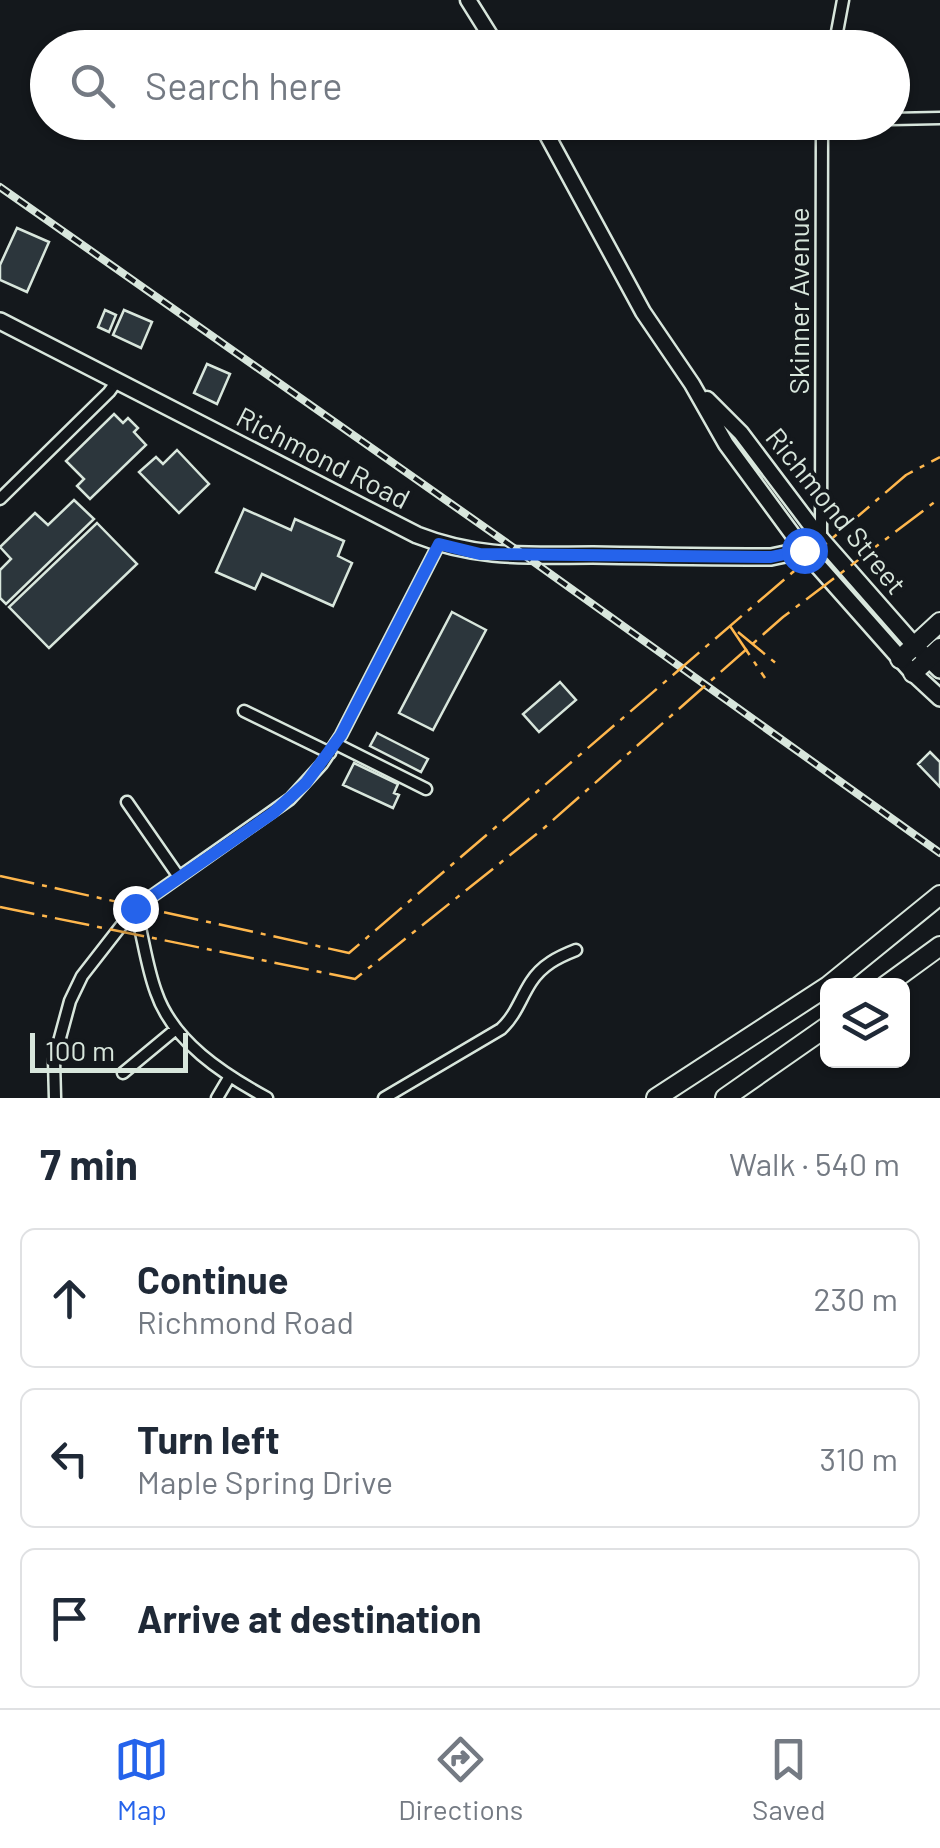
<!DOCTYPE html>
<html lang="en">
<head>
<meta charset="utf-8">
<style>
	:root { --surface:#fff; --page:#f2f2f3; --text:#1f2937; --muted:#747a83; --line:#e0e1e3; --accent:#2563eb }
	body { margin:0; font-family:Barlow,sans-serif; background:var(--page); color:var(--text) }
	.controls { position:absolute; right:30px; bottom:30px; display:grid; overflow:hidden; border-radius:15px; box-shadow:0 2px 8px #0004 }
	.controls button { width:90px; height:90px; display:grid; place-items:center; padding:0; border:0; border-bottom:2px solid var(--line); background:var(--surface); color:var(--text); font:50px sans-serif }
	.scale { position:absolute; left:30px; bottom:25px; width:158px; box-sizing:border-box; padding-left:10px; border:5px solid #d8e6dc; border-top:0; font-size:28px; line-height:35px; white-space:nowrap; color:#d8e6dc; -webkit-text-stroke:8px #14181c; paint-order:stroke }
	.stop { position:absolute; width:30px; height:30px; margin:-22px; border:8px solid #2563eb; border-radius:50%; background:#fff }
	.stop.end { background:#2563eb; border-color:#fff; box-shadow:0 2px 10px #0008 }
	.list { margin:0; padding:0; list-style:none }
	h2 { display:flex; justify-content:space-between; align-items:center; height:130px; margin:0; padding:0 40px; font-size:42px }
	h2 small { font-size:32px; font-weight:400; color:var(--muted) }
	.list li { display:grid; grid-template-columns:65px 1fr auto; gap:30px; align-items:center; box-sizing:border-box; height:140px; margin:0 20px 20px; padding:0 20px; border:2px solid var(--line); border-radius:15px }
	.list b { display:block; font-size:38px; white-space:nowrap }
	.list p { margin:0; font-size:32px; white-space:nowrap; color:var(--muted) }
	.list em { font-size:32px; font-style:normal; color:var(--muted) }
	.icon { flex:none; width:55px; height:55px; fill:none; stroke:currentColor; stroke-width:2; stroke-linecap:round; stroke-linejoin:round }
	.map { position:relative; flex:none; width:940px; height:1098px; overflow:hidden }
	.search { position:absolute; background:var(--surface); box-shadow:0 2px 8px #0004; left:30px; right:30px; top:30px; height:110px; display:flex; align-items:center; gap:25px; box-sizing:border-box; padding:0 35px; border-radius:55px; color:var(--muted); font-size:38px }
	.sheet { height:610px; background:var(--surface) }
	nav { display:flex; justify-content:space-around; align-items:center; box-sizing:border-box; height:140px; border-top:2px solid var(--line); background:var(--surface); font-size:28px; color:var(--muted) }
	nav a { display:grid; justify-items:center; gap:5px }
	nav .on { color:var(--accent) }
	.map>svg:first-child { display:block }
	.building { fill:#2c363c; stroke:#d8e6dc; stroke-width:2.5 }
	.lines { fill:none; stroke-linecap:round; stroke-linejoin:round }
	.street-casing { stroke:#d8e6dc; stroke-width:15 }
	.secondary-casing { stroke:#d8e6dc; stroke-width:19 }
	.primary-casing { stroke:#d8e6dc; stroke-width:20 }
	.highway-casing { stroke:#d8e6dc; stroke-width:22 }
	.street { stroke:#14181c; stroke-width:10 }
	.secondary { stroke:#14181c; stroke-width:14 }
	.primary { stroke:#14181c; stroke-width:15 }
	.highway { stroke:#14181c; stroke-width:18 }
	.rail-casing { stroke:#d8e6dc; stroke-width:8 }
	.rail { stroke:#14181c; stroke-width:4; stroke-dasharray:11; stroke-linecap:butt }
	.power { stroke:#ffb74d; stroke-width:2.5; stroke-dasharray:35 8 5 8; stroke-linecap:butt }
	.route { stroke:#2563eb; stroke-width:12 }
	.labels { text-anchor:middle; stroke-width:8; stroke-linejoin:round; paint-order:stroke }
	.street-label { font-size:28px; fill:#d8e6dc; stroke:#14181c }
</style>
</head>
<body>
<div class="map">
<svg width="940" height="1098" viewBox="0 0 940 1098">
	<rect width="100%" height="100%" fill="#14181c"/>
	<path class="building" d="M 17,228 L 49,242 L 27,292 L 0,280 L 0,265 Z
		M 105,310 L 116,315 L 109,332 L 98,327 Z
		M 124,310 L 152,322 L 141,348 L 113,335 Z
		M 207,364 L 230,374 L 217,404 L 194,393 Z
		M 114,414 L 123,423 L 128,418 L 138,428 L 134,432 L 146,445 L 90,499 L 77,486 L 84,479 L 66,461 Z
		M 177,450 L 209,484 L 179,513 L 139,472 L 156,457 L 163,464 Z
		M 74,500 L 94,519 L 6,604 L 0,598 L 0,570 L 11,559 L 0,547 L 35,513 L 48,525 Z
		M 244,509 L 291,530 L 295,519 L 344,541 L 338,556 L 352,563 L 333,606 L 262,574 L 255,589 L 216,572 Z
		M 97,523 L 137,564 L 49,648 L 9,607 Z
		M 452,612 L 486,630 L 433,730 L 399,713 Z
		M 560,682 L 576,700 L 539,732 L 523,714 Z
		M 377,733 L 428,759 L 421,772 L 370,746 Z
		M 930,752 L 940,762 L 940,787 L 918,764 Z
		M 354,763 L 398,784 L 394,793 L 399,795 L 393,808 L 343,785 Z"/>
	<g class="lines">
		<defs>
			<path id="street" d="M 834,48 L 843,0
				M 892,119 L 940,118
				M 541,124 L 641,122
				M 0,499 L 109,392 L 117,381
				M 821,538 L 822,122
				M 244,711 L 330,753
				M 336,744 L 426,789
				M 127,802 L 179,877
				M 135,908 C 143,935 146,965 156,992 C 173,1042 223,1074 267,1098
				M 123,1073 L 176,1029
				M 55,1098 L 54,1060 L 70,1001 L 82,976 L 135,908 L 290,799 L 322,764 L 341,735 L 439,544
				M 217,1098 L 230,1076
				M 384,1098 L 501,1029 C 516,1015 520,999 531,982 C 542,965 558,957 576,950"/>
			<path id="secondary" d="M 468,0 L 498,48
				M 540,122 L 643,312 L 692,384 L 726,444 L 804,550
				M 707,399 L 741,433 L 821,539"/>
			<path id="primary" d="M 0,321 L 417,535 C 478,559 528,555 593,555 C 652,556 712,557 771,557 L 804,550 L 821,539 L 915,646 L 940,670
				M 804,550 L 913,673 L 940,698"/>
			<path id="highway" d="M 900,659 L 940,622
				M 913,673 L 940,648
				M 828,986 L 940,895
				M 885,986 L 940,946
				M 656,1098 L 828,986
				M 725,1098 L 828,1026"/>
		</defs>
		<use href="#street" class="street-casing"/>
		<use href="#secondary" class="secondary-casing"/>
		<use href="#primary" class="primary-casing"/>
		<use href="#highway" class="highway-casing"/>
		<use href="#street" class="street"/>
		<use href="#secondary" class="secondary"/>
		<use href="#primary" class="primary"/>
		<use href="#highway" class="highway"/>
		<defs>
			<path id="rail" d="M 0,187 L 524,555 L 940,853"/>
		</defs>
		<use href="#rail" class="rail-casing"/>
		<use href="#rail" class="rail"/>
		<path class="power" d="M 730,626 L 765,678
			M 738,632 L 778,665
			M 0,876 L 349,953 L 906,475 L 940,457
			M 0,907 L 355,979 L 544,828 L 783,617 L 940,498"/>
	</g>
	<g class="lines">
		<path class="route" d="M 135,908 L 273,813 L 306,783 L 341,735 L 439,544 L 480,554 L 771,557 L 804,550"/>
	</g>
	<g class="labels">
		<g class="street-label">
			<text transform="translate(799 301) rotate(-90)" y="10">Skinner Avenue</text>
			<text transform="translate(323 458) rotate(27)" y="10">Richmond Road</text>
			<text transform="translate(836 511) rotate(51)" y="10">Richmond Street</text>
		</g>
	</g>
</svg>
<div class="controls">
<button><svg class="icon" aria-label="layers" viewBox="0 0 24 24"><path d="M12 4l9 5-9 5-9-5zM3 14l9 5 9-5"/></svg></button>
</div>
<div class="scale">100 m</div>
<div class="stop" style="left:804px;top:550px"></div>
<div class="stop end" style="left:135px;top:908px"></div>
<div class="search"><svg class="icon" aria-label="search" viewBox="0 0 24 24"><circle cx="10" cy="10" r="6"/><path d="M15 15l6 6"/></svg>Search here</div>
</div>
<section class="sheet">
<h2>7 min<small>Walk · 540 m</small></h2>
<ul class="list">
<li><svg class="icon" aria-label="ahead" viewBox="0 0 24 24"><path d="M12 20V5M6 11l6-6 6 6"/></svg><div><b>Continue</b><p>Richmond Road</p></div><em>230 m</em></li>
<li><svg class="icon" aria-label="left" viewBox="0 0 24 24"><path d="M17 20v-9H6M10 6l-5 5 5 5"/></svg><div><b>Turn left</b><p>Maple Spring Drive</p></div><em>310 m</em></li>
<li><svg class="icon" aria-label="arrive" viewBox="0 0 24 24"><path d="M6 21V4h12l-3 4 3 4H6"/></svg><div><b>Arrive at destination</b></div></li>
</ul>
</section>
<nav>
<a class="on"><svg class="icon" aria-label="map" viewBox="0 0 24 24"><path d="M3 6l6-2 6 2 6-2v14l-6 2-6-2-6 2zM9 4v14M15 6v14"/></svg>Map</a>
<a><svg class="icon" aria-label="directions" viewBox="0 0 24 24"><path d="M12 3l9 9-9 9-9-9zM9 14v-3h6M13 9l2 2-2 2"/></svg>Directions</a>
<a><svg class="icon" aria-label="saved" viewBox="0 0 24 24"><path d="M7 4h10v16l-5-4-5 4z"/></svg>Saved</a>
</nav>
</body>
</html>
